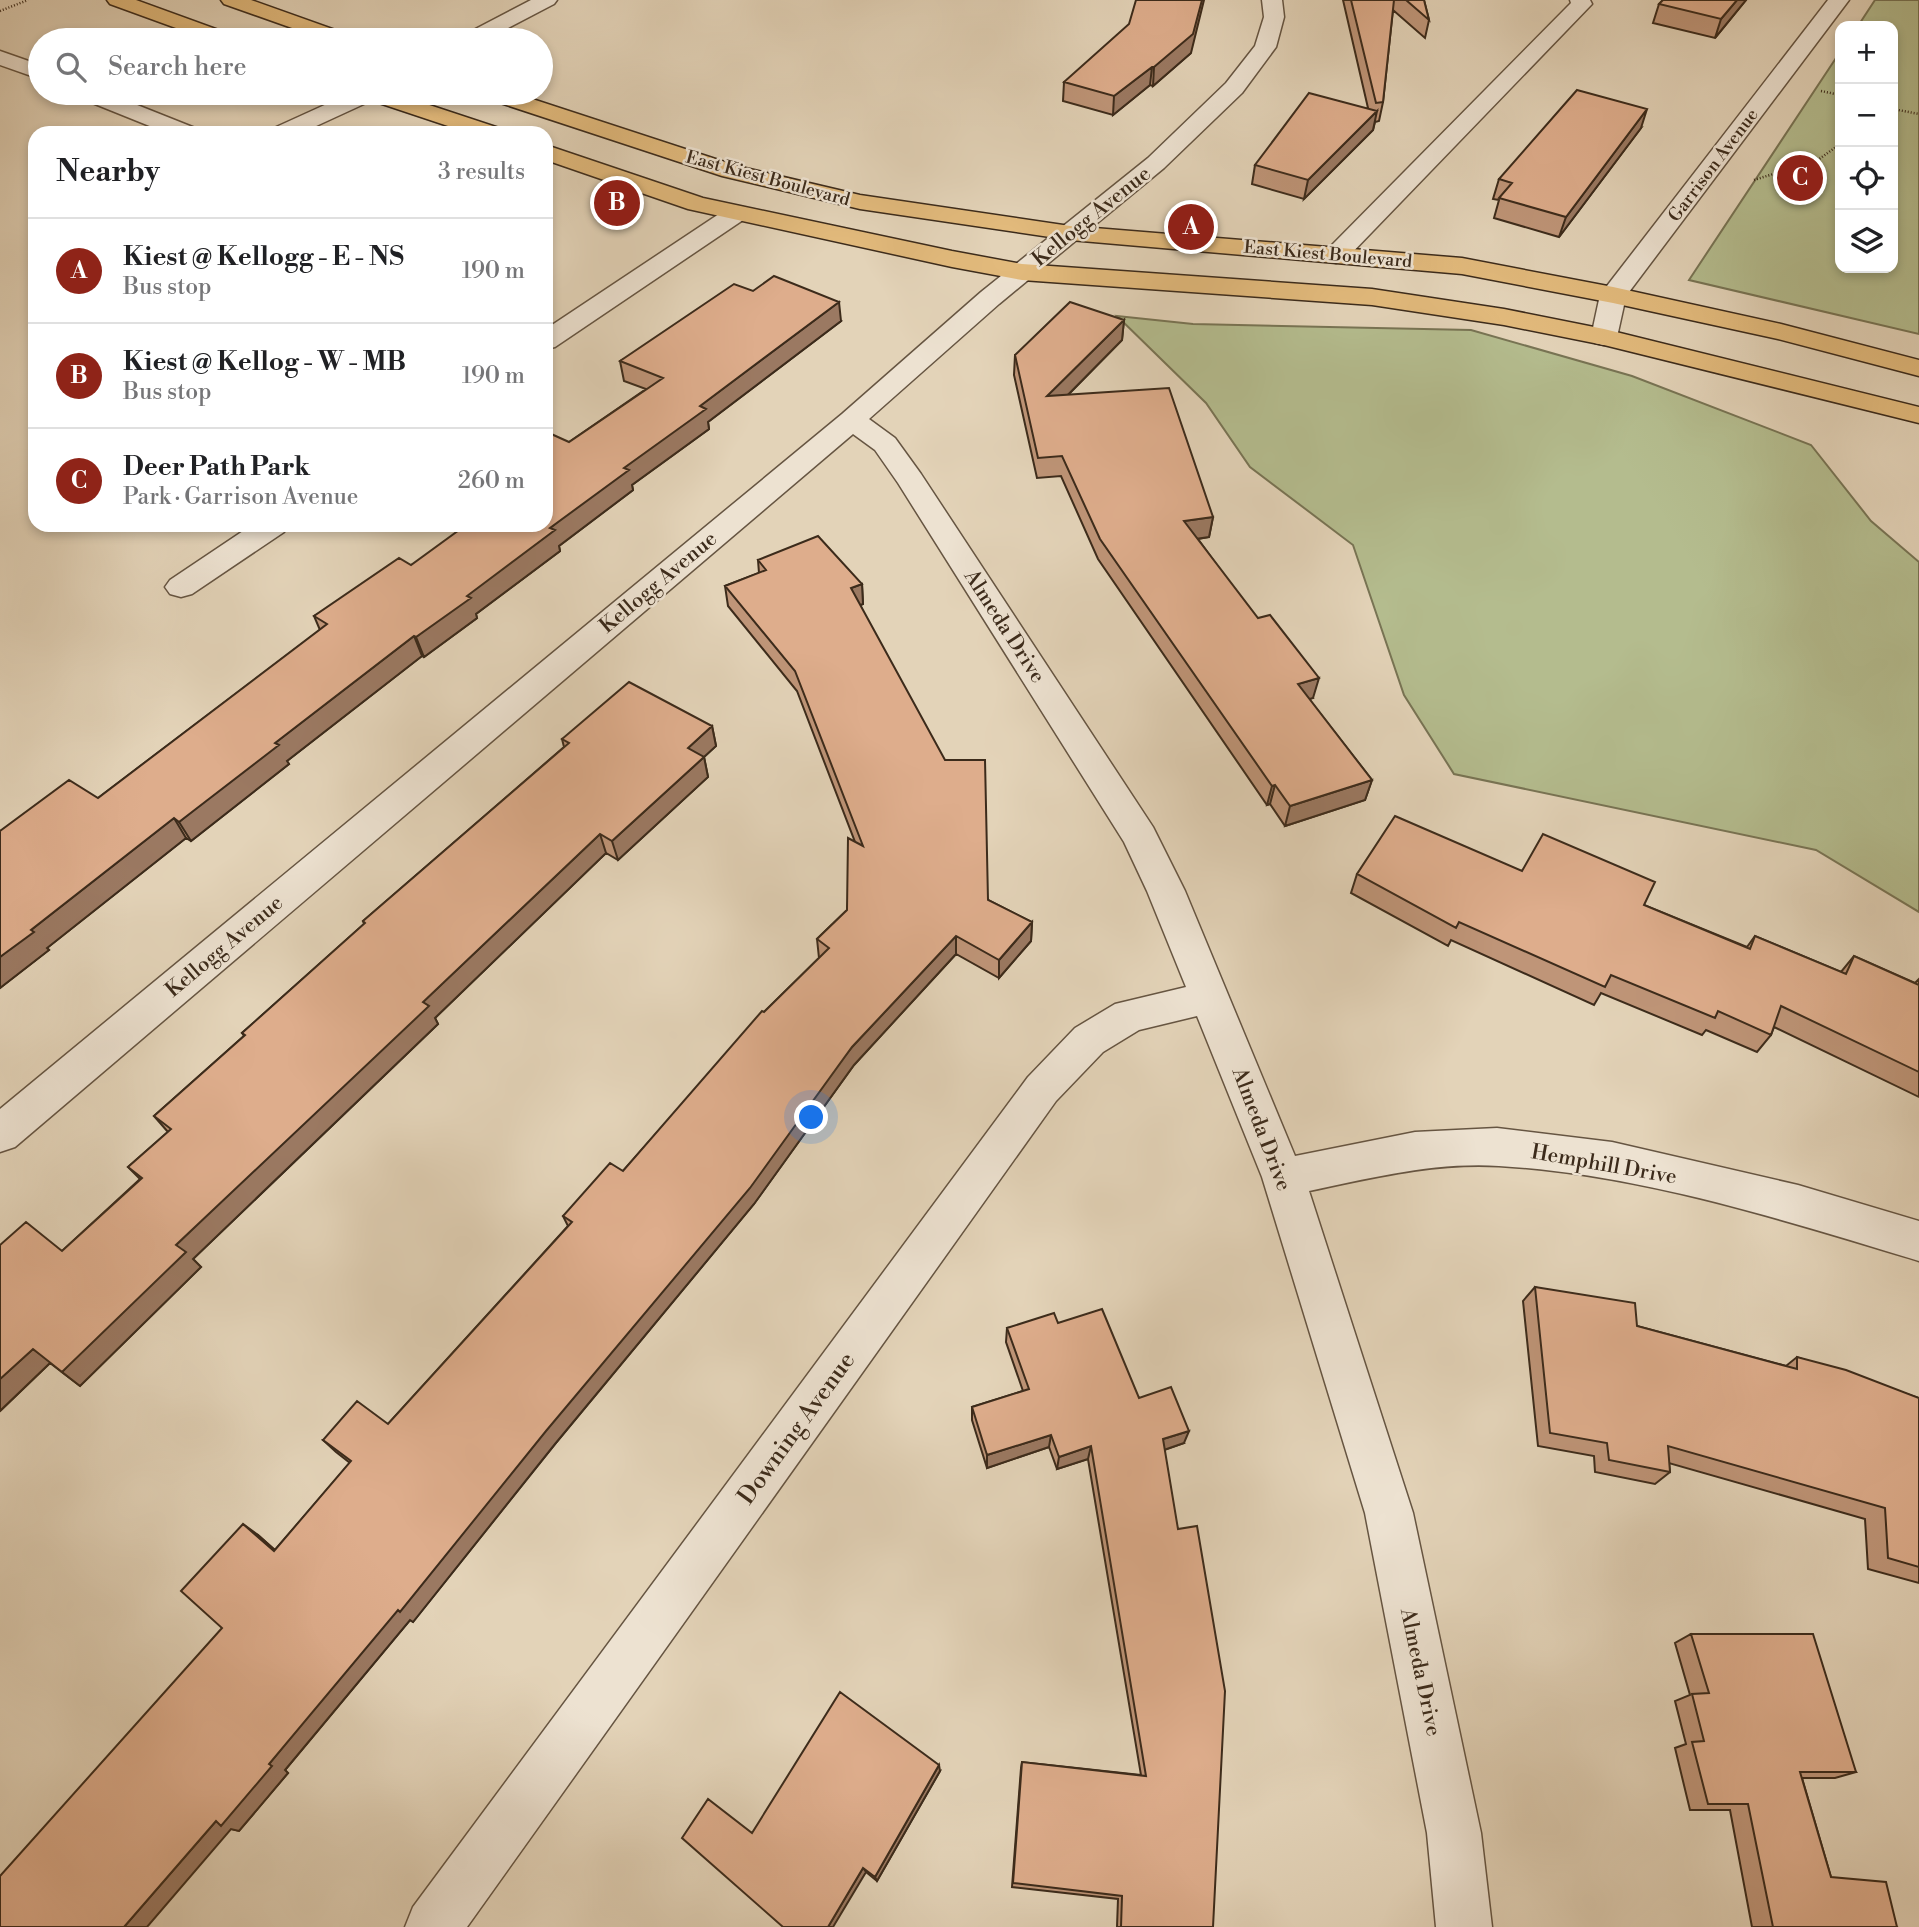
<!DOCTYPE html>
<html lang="en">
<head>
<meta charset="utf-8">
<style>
	:root { --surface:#fff; --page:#f6f6f6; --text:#202124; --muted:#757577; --line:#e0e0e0; --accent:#8f2418 }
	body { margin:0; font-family:"Libre Bodoni",serif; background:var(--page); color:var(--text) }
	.controls { position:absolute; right:21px; top:21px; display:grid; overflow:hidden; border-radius:14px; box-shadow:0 4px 10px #0003 }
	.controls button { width:63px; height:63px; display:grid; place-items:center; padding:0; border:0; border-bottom:2px solid var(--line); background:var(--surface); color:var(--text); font:35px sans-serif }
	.you { position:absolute; left:812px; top:1118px; width:24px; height:24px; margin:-18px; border:5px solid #fff; border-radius:50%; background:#1a73e8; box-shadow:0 0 0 10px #1a73e833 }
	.badge { display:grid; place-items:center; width:46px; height:46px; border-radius:50%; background:var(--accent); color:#fff; font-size:23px; font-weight:700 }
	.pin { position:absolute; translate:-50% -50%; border:4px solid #fff; box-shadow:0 2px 7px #0006 }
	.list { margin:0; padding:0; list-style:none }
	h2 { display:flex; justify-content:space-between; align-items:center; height:91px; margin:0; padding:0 28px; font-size:30px }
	h2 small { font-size:23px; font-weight:400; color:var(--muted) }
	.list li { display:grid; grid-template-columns:46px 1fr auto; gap:21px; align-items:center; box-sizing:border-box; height:105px; padding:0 28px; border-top:2px solid var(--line) }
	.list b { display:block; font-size:26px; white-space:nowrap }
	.list p { margin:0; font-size:23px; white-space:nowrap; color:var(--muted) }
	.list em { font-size:23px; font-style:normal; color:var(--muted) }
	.icon { flex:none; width:38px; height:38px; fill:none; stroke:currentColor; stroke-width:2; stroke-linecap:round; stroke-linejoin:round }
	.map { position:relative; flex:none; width:1919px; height:1927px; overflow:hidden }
	.search { position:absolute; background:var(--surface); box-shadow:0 4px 10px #0003; left:28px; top:28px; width:525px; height:77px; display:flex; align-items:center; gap:18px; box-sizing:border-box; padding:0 24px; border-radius:38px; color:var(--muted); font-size:26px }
	.panel { position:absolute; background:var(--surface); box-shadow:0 4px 10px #0003; left:28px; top:126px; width:525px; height:406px; border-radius:21px }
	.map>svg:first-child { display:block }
	.green { fill:#b4bc8e; stroke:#787454; stroke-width:2 }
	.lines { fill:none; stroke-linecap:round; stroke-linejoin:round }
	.minor-casing { stroke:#665542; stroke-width:3 }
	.major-casing { stroke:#3c2b1b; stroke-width:3 }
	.path { stroke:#3c2b1b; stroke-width:2.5; stroke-dasharray:1 2; stroke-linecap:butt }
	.minor { fill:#ede2d1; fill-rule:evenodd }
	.major { fill:#e2ba7c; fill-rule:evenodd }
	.wall { fill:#bf9578; stroke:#3c2b1b; stroke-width:2 }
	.shaded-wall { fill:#9b7962; stroke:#3c2b1b; stroke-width:2 }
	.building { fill:#dead8c; stroke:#3c2b1b; stroke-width:2 }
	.labels { text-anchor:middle; stroke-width:5; stroke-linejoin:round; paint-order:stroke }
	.far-street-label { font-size:18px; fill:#3c2b1b; stroke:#ede2d1 }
	.street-label { font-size:21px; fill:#3c2b1b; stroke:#ede2d1 }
	.near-street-label { font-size:24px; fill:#3c2b1b; stroke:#ede2d1 }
</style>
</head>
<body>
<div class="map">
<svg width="1919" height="1927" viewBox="0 0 1919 1927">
	<rect width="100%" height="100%" fill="#e3d3b8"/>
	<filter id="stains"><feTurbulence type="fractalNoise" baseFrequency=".00286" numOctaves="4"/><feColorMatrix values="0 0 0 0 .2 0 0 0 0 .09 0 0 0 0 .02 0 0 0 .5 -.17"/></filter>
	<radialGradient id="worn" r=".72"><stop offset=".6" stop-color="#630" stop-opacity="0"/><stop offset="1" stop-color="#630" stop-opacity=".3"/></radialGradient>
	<path class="green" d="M 1875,0 L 1919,0 L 1919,334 L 1689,280 L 1840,52 L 1840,268 L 1893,268 L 1893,26 L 1858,26 Z
		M 1117,316 L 1193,324 L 1471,330 L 1632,376 L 1811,445 L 1871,521 L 1919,562 L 1919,912 L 1816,850 L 1454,774 L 1404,695 L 1353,545 L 1250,467 L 1206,403 Z"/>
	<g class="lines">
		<defs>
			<path id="minor" d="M 531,0 L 557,0 L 554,4 L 485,40 L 458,40 L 462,36 Z
				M 1262,0 L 1282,0 L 1284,17 L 1276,47 L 1242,93 L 1164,168 L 999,304 L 869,419 L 895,438 L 921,474 L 1153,827 L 1185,891 L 1295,1156 L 1415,1132 L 1497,1128 L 1612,1142 L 1798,1185 L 1919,1221 L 1919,1261 C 1785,1220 1639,1174 1499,1166 C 1435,1162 1371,1178 1309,1191 L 1413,1513 L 1481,1833 L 1492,1927 L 1436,1927 L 1427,1833 L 1365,1513 L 1262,1177 L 1197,1016 L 1139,1030 L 1103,1052 L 1056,1101 L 467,1927 L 405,1927 L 413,1907 L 1028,1077 L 1075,1028 L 1115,1004 L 1186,987 L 1147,891 L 1124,842 L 898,483 L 875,450 L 853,434 L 15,1147 L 0,1152 L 0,1109 L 842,414 L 981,292 L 1148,158 L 1226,83 L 1255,46 L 1264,17 Z
				M 1570,0 L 1590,0 L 1592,4 L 1345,260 L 1336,263 L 1327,260 L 1323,255 L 1327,250 L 1571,3 Z
				M 1828,0 L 1849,0 L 1626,296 L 1617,337 L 1613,343 L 1604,345 L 1595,343 L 1591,337 L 1600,295 Z
				M 0,51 L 40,65 L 40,79 L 0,65 Z
				M 77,93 L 107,93 L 195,128 L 198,133 L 167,133 L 80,98 Z
				M 351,93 L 380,93 L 377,98 L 301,133 L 271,133 L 274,128 Z
				M 737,206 L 746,208 L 749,213 L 746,218 L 555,347 L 546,349 L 546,329 L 728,208 Z
				M 252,525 L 288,525 L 284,532 L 192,594 L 181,597 L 170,594 L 165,587 L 170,580 Z"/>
			<path id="major" d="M 107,0 L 136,0 L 235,36 L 239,40 L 209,40 L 110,4 Z
				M 221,0 L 251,0 L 352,36 L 356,40 L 326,40 L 224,4 Z
				M 361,93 L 393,93 L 499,128 L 502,133 L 469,133 L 364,98 Z
				M 482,93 L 514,93 L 737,166 L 860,195 L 1070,226 L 1462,258 L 1613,287 L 1781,324 L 1919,360 L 1919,376 L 1778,339 L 1613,303 L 1462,274 L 1070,240 L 860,209 L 722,176 L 485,98 Z
				M 546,145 L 703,198 L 952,251 L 1022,264 L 1372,289 L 1504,309 L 1604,329 L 1919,407 L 1919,423 L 1604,345 L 1504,325 L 1372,305 L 1022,280 L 952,267 L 688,209 L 546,160 Z"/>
		</defs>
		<use href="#minor" class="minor-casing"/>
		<use href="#major" class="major-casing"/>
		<path class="path" d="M 0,11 L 28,0
			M 1821,91 L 1840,95
			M 1893,109 L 1919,114
			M 1754,180 L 1818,160 L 1840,144"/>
		<use href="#minor" class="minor"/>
		<use href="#major" class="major"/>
	</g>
	<path class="wall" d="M 1343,0 L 1424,0 L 1429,20 L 1425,38 L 1393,10 L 1383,102 L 1379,121 L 1375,122 L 1373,130 L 1304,199 L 1252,184 L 1255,165 L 1368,108 Z
		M 1663,0 L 1746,0 L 1715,38 L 1653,23 L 1659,4 Z
		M 1191,53 L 1153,86 L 1150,85 L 1113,115 L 1063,101 L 1064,82 Z
		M 1641,128 L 1559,237 L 1494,218 L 1499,200 L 1493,199 L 1499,179 Z
		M 753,291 L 841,321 L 708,422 L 709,429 L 632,485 L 633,490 L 559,546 L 560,551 L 476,614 L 477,618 L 424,657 L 422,656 L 287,761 L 289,764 L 191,841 L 186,838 L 47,948 L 49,950 L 0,988 L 0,831 L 98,798 L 320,630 L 314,616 L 411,565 L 546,525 L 569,442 L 646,389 L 624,381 L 620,361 Z
		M 1124,320 L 1122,340 L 1068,395 L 1213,517 L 1209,537 L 1198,539 L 1313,698 L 1309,699 L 1372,780 L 1365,800 L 1285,826 L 1270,804 L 1267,805 L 1098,559 L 1061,476 L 1037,478 L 1014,375 L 1015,355 Z
		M 758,560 L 862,584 L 863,604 L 860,605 L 988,900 L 1032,922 L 1031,941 L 999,978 L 956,954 L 854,1065 L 754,1204 L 555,1444 L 413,1622 L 410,1620 L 285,1770 L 288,1773 L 239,1831 L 231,1829 L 222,1628 L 258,1535 L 275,1550 L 350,1463 L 336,1452 L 323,1440 L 388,1424 L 568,1226 L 563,1216 L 623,1171 L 764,1012 L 819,958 L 817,939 L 847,910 L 855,842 L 797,691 L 728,606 L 725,586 L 759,573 Z
		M 712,726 L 716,746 L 704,757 L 708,777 L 618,860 L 606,853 L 435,1018 L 438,1024 L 193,1259 L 201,1267 L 80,1386 L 50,1363 L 0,1411 L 62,1251 L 140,1179 L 128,1167 L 168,1132 L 154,1116 L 244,1036 L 242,1033 L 364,924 L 363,921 L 564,747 L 562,739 Z
		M 1522,871 L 1644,905 L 1747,947 L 1755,936 L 1841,972 L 1854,956 L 1915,983 L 1919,979 L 1919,1097 L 1774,1027 L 1771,1035 L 1757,1052 L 1706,1030 L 1702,1035 L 1601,993 L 1594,1005 L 1451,940 L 1448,946 L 1351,893 L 1357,874 Z
		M 1535,1287 L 1637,1326 L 1786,1366 L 1797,1357 L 1919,1398 L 1919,1583 L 1868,1569 L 1865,1519 L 1669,1463 L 1670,1472 L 1655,1484 L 1595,1472 L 1594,1456 L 1538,1446 L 1523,1301 Z
		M 1058,1323 L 1139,1398 L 1184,1443 L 1164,1450 L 1213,1927 L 1117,1927 L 1118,1899 L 1012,1887 L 1021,1768 L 1022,1762 L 1141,1775 L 1088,1459 L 1057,1469 L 1049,1447 L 987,1468 L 972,1420 L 972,1407 L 1023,1391 L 1006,1342 L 1007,1328 Z
		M 1691,1634 L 1856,1772 L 1835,1778 L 1802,1778 L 1831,1877 L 1897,1927 L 1752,1927 L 1730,1810 L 1690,1810 L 1675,1748 L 1686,1744 L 1675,1701 L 1690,1695 L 1675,1643 Z
		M 940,1771 L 877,1881 L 866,1872 L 752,1833 Z"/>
	<path class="shaded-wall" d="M 1202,0 L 1204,0 L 1191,53 L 1153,86 L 1154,67 Z
		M 1737,0 L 1746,0 L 1715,38 L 1721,19 Z
		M 1152,67 L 1150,85 L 1113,115 L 1114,96 Z
		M 1647,109 L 1641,128 L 1559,237 L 1566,217 Z
		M 1377,111 L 1373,130 L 1304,199 L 1308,180 Z
		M 839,302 L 841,321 L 708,422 L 709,429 L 632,485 L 633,490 L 559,546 L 560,551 L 476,614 L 477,618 L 424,657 L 416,637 L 700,406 Z
		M 1124,320 L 1122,340 L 1046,417 L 1047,396 Z
		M 1213,517 L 1209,537 L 1182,541 L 1184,521 Z
		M 862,584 L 863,604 L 852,608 L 851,588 Z
		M 414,636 L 422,656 L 287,761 L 289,764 L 191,841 L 179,822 L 275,743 Z
		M 1319,678 L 1313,698 L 1293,704 L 1298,684 Z
		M 712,726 L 716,746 L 692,768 L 688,748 Z
		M 704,757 L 708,777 L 618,860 L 612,841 Z
		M 1372,780 L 1365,800 L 1285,826 L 1290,806 Z
		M 1275,785 L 1270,804 L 1267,805 L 1272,786 Z
		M 174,818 L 186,838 L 47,948 L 49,950 L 0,988 L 0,957 L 31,930 Z
		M 600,834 L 606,853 L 435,1018 L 438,1024 L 193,1259 L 201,1267 L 80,1386 L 62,1372 L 176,1245 L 423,1002 Z
		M 1032,922 L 1031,941 L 999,978 L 999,960 Z
		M 956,936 L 956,954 L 854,1065 L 754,1204 L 555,1444 L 413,1622 L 410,1620 L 285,1770 L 288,1773 L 239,1831 L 231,1829 L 147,1927 L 124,1927 L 216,1821 L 269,1764 L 852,1047 Z
		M 33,1349 L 51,1362 L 0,1411 L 0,1379 Z
		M 1189,1431 L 1184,1443 L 1158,1452 L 1163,1439 Z
		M 1051,1435 L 1049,1447 L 987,1468 L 987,1455 Z
		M 1091,1446 L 1088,1459 L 1057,1469 L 1059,1457 Z
		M 243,1524 L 258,1535 L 288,1562 L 274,1551 Z
		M 939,1765 L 940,1771 L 877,1881 L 875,1877 Z
		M 863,1868 L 866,1872 L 833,1927 L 828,1927 Z"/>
	<path class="building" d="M 1136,0 L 1202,0 L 1193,34 L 1154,67 L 1152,67 L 1114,96 L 1064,82 L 1129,24 Z
		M 1351,0 L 1394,0 L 1383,102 L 1376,103 Z
		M 1406,0 L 1424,0 L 1429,20 Z
		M 1663,0 L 1737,0 L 1721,19 L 1659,4 Z
		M 1577,90 L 1647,109 L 1566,217 L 1499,198 L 1512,183 L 1499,179 Z
		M 1309,93 L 1377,111 L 1308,180 L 1255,165 Z
		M 774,276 L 839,302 L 700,406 L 706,409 L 624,468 L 629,470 L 550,528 L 555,530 L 467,596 L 471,598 L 416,637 L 414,636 L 275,743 L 279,745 L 179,822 L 174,818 L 31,930 L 34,932 L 0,957 L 0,831 L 69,780 L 98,798 L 327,624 L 314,616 L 399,558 L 411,565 L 466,525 L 546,525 L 546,435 L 549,433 L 569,442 L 663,378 L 620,361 L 734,284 L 753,291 Z
		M 1070,302 L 1124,320 L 1047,396 L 1169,388 L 1213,517 L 1184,521 L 1258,618 L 1270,615 L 1319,678 L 1298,684 L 1372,780 L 1290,806 L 1275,785 L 1272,786 L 1100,539 L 1062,456 L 1038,458 L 1015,355 Z
		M 818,536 L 862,584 L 851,588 L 945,760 L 985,760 L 988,900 L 1032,922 L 999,960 L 956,936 L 852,1047 L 750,1188 L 546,1431 L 400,1612 L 398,1610 L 269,1764 L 272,1766 L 221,1826 L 216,1821 L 124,1927 L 0,1927 L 0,1876 L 222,1628 L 181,1591 L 243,1524 L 274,1551 L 351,1461 L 323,1440 L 357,1401 L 388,1424 L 572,1222 L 563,1216 L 610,1163 L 623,1171 L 762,1011 L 764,1012 L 829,948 L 817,939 L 847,910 L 848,838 L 863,846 L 795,671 L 725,586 L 766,570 L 758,560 Z
		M 629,682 L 712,726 L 688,748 L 704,757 L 612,841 L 600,834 L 423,1002 L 429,1006 L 176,1245 L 186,1252 L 62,1372 L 33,1349 L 0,1379 L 0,1245 L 26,1222 L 62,1251 L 142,1178 L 128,1167 L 171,1129 L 154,1116 L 245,1035 L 242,1033 L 365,923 L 363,921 L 569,743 L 562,739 Z
		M 1395,816 L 1522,871 L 1543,834 L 1655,882 L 1644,905 L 1750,949 L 1755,936 L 1846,974 L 1854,956 L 1919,985 L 1919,1072 L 1781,1006 L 1771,1035 L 1718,1011 L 1715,1018 L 1611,975 L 1605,987 L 1459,922 L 1456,928 L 1357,874 Z
		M 1535,1287 L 1635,1303 L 1637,1326 L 1797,1369 L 1797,1357 L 1846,1370 L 1919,1398 L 1919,1567 L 1888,1558 L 1885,1508 L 1668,1446 L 1670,1472 L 1609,1460 L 1607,1443 L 1550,1433 Z
		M 1102,1309 L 1139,1398 L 1171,1387 L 1189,1431 L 1163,1439 L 1178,1529 L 1197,1526 L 1225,1691 L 1213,1927 L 1121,1927 L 1122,1896 L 1013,1883 L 1022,1762 L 1146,1776 L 1091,1446 L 1059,1457 L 1051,1435 L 987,1455 L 972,1407 L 1029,1389 L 1007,1328 L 1054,1313 L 1058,1323 Z
		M 1691,1634 L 1813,1634 L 1856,1772 L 1800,1772 L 1831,1877 L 1886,1882 L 1897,1927 L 1773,1927 L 1748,1804 L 1708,1804 L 1692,1742 L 1704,1741 L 1692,1694 L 1709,1693 Z
		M 840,1692 L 939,1765 L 875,1877 L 863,1868 L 828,1927 L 783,1927 L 682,1838 L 708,1799 L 752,1833 Z"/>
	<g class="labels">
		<g class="far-street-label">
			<text transform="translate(1713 165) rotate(-53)" y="6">Garrison Avenue</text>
			<text transform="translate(768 178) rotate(15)" y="6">East Kiest Boulevard</text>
			<text transform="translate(1328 254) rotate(5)" y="6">East Kiest Boulevard</text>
		</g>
		<g class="street-label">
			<text transform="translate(1091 216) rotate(-39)" y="7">Kellogg Avenue</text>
			<text transform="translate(658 582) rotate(-40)" y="7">Kellogg Avenue</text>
			<text transform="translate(1005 626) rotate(57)" y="7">Almeda Drive</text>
			<text transform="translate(224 946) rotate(-40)" y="7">Kellogg Avenue</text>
			<text transform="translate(1262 1129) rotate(69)" y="7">Almeda Drive</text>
			<text transform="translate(1604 1164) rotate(10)" y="7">Hemphill Drive</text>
			<text transform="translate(1421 1672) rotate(78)" y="7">Almeda Drive</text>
		</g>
		<g class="near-street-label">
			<text transform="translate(796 1428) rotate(-54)" y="8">Downing Avenue</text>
		</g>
	</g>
	<rect width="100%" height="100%" filter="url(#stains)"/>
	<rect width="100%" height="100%" fill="url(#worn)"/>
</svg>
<div class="controls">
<button>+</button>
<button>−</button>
<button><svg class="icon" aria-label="locate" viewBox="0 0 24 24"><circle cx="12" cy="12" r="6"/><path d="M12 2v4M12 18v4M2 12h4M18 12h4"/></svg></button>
<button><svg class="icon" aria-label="layers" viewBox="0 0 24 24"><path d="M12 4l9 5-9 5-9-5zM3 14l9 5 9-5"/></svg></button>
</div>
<div class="you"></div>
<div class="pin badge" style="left:1191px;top:227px">A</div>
<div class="pin badge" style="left:617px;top:203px">B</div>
<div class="pin badge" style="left:1800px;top:178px">C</div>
<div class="search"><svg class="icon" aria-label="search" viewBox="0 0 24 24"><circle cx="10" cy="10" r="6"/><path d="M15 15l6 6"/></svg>Search here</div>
<section class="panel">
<h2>Nearby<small>3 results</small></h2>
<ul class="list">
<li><span class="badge">A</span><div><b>Kiest @ Kellogg - E - NS</b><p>Bus stop</p></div><em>190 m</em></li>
<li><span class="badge">B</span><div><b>Kiest @ Kellog - W - MB</b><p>Bus stop</p></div><em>190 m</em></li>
<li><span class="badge">C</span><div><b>Deer Path Park</b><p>Park · Garrison Avenue</p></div><em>260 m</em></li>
</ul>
</section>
</div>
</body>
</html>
